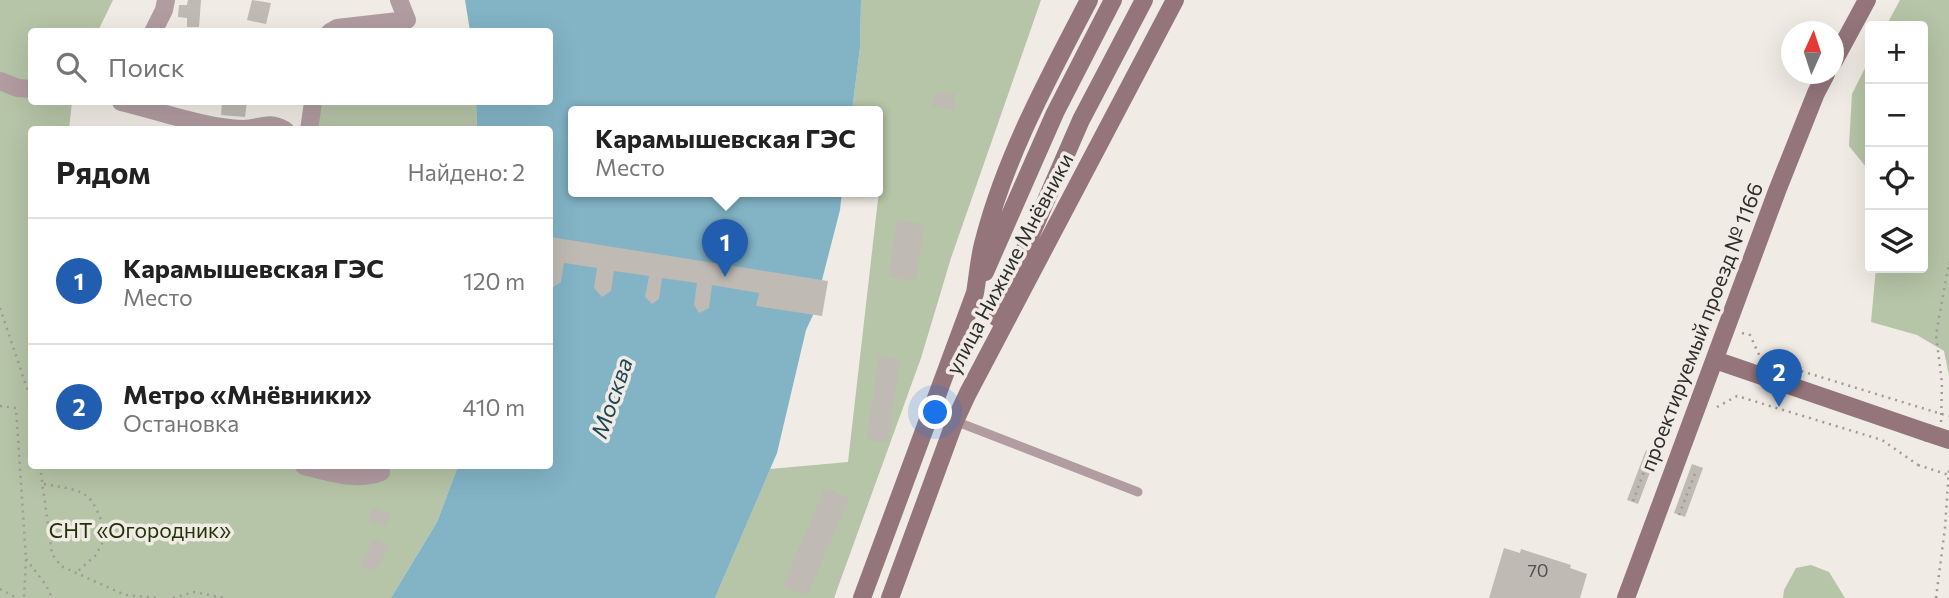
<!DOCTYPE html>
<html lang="ru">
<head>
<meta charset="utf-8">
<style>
	:root { --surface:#fff; --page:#f2f2f2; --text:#222; --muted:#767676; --line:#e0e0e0; --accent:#215eaf }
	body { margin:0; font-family:Commissioner,sans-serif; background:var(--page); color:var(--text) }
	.controls { position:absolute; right:21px; top:21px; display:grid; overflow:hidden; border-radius:7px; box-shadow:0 7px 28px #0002 }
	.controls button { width:63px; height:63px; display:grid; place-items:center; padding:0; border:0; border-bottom:2px solid var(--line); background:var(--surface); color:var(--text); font:35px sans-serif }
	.compass { position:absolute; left:1781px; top:21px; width:63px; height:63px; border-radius:50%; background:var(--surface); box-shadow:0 7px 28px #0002; rotate:3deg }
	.you { position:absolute; left:936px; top:413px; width:24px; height:24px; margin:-18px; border:5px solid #fff; border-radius:50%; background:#1a73e8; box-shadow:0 0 0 10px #1a73e833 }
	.badge { display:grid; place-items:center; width:46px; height:46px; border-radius:50%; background:var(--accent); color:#fff; font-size:23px; font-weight:700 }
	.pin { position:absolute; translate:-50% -58px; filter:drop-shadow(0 2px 4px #0008) }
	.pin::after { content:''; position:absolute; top:37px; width:24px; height:21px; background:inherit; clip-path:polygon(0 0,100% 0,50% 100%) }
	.popup { position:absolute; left:568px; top:106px; width:315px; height:91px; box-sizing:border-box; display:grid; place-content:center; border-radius:7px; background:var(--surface); filter:drop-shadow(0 2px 5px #0005); font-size:23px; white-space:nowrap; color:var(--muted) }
	.popup b { font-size:26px; color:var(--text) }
	.popup::after { content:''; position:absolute; left:50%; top:100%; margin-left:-14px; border:14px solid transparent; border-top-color:var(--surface) }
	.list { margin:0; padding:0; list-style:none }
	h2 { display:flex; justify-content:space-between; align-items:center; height:91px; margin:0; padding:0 28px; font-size:30px }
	h2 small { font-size:23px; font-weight:400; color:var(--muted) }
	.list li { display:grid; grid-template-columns:46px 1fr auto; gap:21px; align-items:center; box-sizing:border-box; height:126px; padding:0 28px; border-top:2px solid var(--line) }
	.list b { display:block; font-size:26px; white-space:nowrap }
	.list p { margin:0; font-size:23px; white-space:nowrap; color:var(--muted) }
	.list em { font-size:23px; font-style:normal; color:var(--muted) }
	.icon { flex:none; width:38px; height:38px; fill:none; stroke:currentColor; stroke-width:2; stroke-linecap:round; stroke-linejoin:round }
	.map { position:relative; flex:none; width:1949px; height:598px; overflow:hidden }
	.search { position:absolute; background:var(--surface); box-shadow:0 7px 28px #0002; left:28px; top:28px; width:525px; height:77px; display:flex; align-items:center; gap:18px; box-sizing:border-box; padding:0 24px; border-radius:7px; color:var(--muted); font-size:26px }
	.panel { position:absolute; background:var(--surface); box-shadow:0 7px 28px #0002; left:28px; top:126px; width:525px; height:343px; border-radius:7px }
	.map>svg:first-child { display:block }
	.green { fill:#b6c4a7 }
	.water { fill:#82b4c6 }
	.building { fill:#bfbab3 }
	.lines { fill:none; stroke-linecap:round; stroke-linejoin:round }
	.path { stroke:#9f9b96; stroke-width:2.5; stroke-dasharray:2 5; stroke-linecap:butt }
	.lane { stroke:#b19ca1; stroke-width:9 }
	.street { stroke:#b19ca1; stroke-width:18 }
	.secondary { stroke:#94757c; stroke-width:18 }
	.path-bridge { stroke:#9f9b96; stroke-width:2.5; stroke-dasharray:2 5; stroke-linecap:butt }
	.secondary-bridge { stroke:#94757c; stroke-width:18 }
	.labels { text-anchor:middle; stroke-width:7; stroke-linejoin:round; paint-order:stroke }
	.number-label { font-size:18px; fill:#53504d }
	.street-label { font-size:21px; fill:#2f2d2b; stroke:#f0ebe4 }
	.park-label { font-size:21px; fill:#223306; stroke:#f0ebe4 }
	.water-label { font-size:23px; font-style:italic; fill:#1c4755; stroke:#f0ebe4 }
</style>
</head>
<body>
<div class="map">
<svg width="1949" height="598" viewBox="0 0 1949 598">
	<rect width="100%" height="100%" fill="#f0ebe4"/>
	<path class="green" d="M 0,0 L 113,0 L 98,31 L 32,32 L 32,102 L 72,102 L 69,129 L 32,130 L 32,466 L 458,466 L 437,522 L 391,598 L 0,598 Z
		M 861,0 L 1041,0 L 951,258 L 921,358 L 834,598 L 715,598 L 770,469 L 848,462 L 880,182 L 877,181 L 877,111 L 852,111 L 860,48 Z
		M 1900,0 L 1949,0 L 1949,375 L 1944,351 L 1917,335 L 1871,322 L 1876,268 L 1923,268 L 1923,26 L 1886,26 Z
		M 1870,58 L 1870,172 L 1849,146 L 1852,94 Z
		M 317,102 L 476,102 L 477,129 L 314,130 Z
		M 1811,565 L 1829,572 L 1845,598 L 1783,598 L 1784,590 L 1796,568 Z"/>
	<path class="water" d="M 465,0 L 861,0 L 860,48 L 852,111 L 573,111 L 573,191 L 842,191 L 840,210 L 813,315 L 806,330 L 777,453 L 715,598 L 391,598 L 437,522 L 458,466 L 550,466 L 550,130 L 477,129 L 476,102 L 550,102 L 550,32 L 470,31 Z"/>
	<path class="building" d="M 188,0 L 201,0 L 199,27 L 187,27 L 187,18 L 178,17 L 179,5 L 187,5 Z
		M 252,0 L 271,3 L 266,24 L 247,20 Z
		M 936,91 L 955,94 L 953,110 L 933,107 Z
		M 222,102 L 247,102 L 245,117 L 221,115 Z
		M 897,220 L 924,224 L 916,281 L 889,277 Z
		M 550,237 L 828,281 L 822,316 L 756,306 L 759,293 L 712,285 L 709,308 L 699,313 L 694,305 L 697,283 L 662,278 L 659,299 L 652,304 L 645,297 L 649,276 L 614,271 L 611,291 L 602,297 L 594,288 L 597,268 L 564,263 L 561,282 L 550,289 Z
		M 879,356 L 900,359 L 888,443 L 867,440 Z
		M 1646,450 L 1657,454 L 1638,504 L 1627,500 Z
		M 1692,464 L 1703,468 L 1685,517 L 1674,513 Z
		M 825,488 L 849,498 L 807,596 L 783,585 Z
		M 374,507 L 391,515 L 386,527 L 368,520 Z
		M 374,538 L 389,546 L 374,573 L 360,566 Z
		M 1504,548 L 1520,553 L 1521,549 L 1571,565 L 1570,568 L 1587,574 L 1580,598 L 1489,598 Z"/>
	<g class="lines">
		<path class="path" d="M 0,308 L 32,403
			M 1742,333 L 1750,335 L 1761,359
			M 1788,367 L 1935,412
			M 0,406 L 16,408 L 26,559 L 24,598
			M 1717,407 L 1737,396 L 1747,399 L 1882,440 L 1918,465
			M 1941,422 L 1942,383 L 1936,335 L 1949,262
			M 40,466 L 52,554 L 61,566 L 125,595 L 160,598
			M 44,484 C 90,492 89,490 107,534 L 96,555 L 77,572
			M 1633,501 L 1649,458
			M 1679,515 L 1696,471
			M 26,559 L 46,585 L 52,598
			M 0,589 L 17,598
			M 173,598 L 194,592 L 224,598
			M 1936,598 L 1945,528 L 1949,468"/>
		<path class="lane" d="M 955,421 L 1138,492"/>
		<path class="street" d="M 153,32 L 164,10 L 166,0
			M 330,32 L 337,28 L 407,20 L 399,0
			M 0,81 L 18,88 L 32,89
			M 121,102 C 159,111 205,128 243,129 C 261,129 267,120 285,130
			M 309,130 L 313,102
			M 304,466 C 331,472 355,482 381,472"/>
		<path class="secondary" d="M 1834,61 L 1867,0
			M 985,272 L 1055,113 L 1113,0
			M 997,318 L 1020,260 L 1081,120 L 1144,0
			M 1715,360 L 1928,433
			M 862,598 L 975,293 C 978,276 979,257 984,240 C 1006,155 1049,77 1089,0
			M 890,598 L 955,421 L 968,393 L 1175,0
			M 1626,598 L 1777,191 L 1816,93 L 1826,74"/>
		<path class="path-bridge" d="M 1935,412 L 1949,416
			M 1918,465 L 1949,475"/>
		<path class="secondary-bridge" d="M 1928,433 L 1949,440"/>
	</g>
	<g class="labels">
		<g class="number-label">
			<text x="1538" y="577">70</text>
		</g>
		<g class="street-label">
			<text transform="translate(1010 264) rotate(-62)" y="7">улица Нижние Мнёвники</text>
			<text transform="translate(1702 327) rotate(-69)" y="7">проектируемый проезд № 1166</text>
		</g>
		<g class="park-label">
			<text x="140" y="538">СНТ «Огородник»</text>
		</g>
		<g class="water-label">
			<text transform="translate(612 398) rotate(-71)" y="8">Москва</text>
		</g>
	</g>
</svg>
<div class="controls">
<button>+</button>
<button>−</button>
<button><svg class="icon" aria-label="locate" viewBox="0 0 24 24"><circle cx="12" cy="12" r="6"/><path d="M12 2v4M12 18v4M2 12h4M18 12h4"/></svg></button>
<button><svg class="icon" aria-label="layers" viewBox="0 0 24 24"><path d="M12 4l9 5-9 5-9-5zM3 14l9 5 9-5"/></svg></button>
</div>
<svg class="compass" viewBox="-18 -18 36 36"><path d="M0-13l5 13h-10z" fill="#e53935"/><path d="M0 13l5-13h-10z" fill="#767676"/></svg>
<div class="you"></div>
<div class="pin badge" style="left:725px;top:277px">1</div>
<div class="popup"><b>Карамышевская ГЭС</b>Место</div>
<div class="pin badge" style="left:1779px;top:407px">2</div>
<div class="search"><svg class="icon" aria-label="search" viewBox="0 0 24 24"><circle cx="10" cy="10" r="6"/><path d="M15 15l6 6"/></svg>Поиск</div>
<section class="panel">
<h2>Рядом<small>Найдено: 2</small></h2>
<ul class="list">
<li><span class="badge">1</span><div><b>Карамышевская ГЭС</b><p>Место</p></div><em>120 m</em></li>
<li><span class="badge">2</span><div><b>Метро «Мнёвники»</b><p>Остановка</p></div><em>410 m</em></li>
</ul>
</section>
</div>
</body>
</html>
